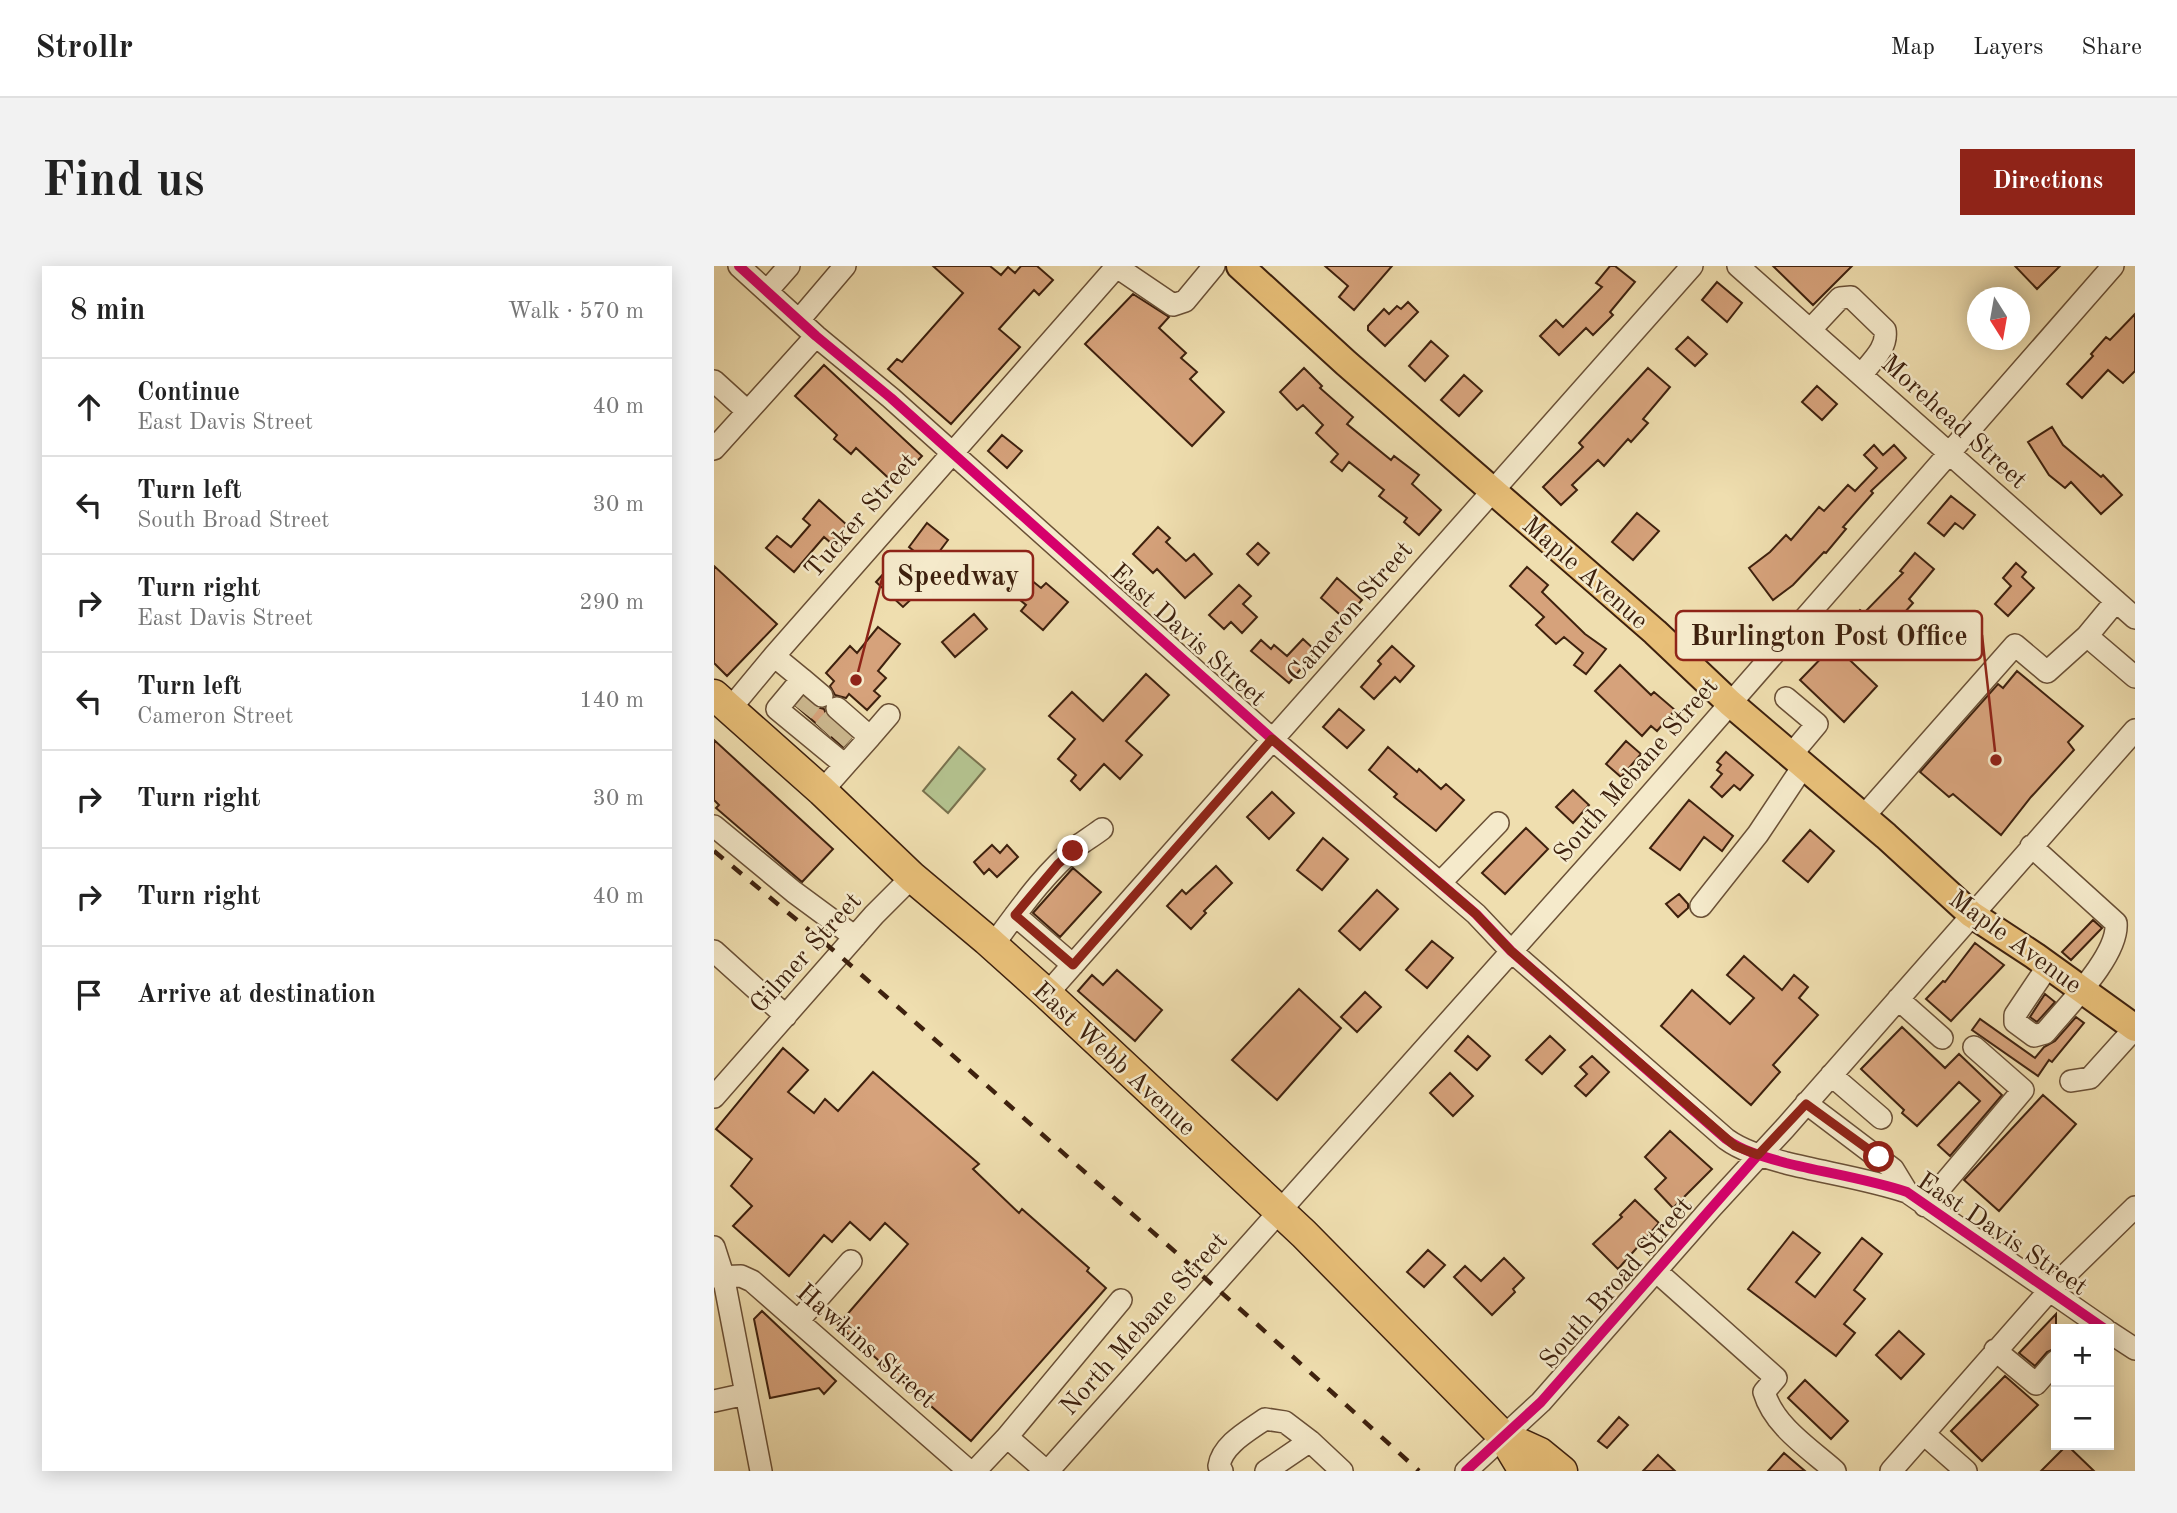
<!DOCTYPE html>
<html lang="en">
<head>
<meta charset="utf-8">
<style>
	:root { --surface:#fff; --page:#f2f2f2; --text:#222; --muted:#767676; --line:#e0e0e0; --accent:#8f2418 }
	body { margin:0; font-family:"Old Standard TT",serif; background:var(--page); color:var(--text) }
	.controls { position:absolute; right:21px; bottom:21px; display:grid; overflow:hidden; border-radius:0px; box-shadow:0 4px 18px #0003 }
	.controls button { width:63px; height:63px; display:grid; place-items:center; padding:0; border:0; border-bottom:2px solid var(--line); background:var(--surface); color:var(--text); font:35px sans-serif }
	.compass { position:absolute; left:1253px; top:21px; width:63px; height:63px; border-radius:50%; background:var(--surface); box-shadow:0 4px 18px #0003; rotate:169deg }
	.stop { position:absolute; width:21px; height:21px; margin:-16px; border:5px solid #8f2418; border-radius:50%; background:#fff }
	.stop.end { background:#8f2418; border-color:#fff; box-shadow:0 2px 7px #0008 }
	.list { margin:0; padding:0; list-style:none }
	h2 { display:flex; justify-content:space-between; align-items:center; height:91px; margin:0; padding:0 28px; font-size:30px }
	h2 small { font-size:23px; font-weight:400; color:var(--muted) }
	.list li { display:grid; grid-template-columns:46px 1fr auto; gap:21px; align-items:center; box-sizing:border-box; height:98px; padding:0 28px; border-top:2px solid var(--line) }
	.list b { display:block; font-size:26px; white-space:nowrap }
	.list p { margin:0; font-size:23px; white-space:nowrap; color:var(--muted) }
	.list em { font-size:23px; font-style:normal; color:var(--muted) }
	.icon { flex:none; width:38px; height:38px; fill:none; stroke:currentColor; stroke-width:2; stroke-linecap:round; stroke-linejoin:round }
	.map { position:relative; flex:none; width:1421px; height:1205px; overflow:hidden; border-radius:0px }
	header { display:flex; align-items:center; gap:42px; box-sizing:border-box; height:98px; padding:0 35px; background:var(--surface); border-bottom:2px solid var(--line) }
	header strong { font-size:33px }
	nav { display:flex; gap:38px; margin-inline-start:auto; font-size:24px }
	.intro { display:flex; align-items:center; justify-content:space-between; box-sizing:border-box; height:168px; padding:0 42px }
	h1 { margin:0; font-size:49px }
	.button { padding:18px 32px; border-radius:0px; background:var(--accent); color:#fff; font-size:24px; font-weight:700 }
	main { display:flex; gap:42px; padding:0 42px }
	aside { flex:1; background:var(--surface); border-radius:0px; box-shadow:0 4px 18px #0003 }
	.map>svg:first-child { display:block }
	.green { fill:#b4c28f; stroke:#79724e; stroke-width:2 }
	.building { fill:#d6a27b; stroke:#3e210e; stroke-width:2 }
	.lines { fill:none; stroke-linecap:round; stroke-linejoin:round }
	.minor-tunnel { stroke:#ccb88f; stroke-width:21; stroke-dasharray:21 10; stroke-linecap:butt }
	.minor-casing { stroke:#6a5036; stroke-width:24 }
	.major-casing { stroke:#3e210e; stroke-width:30 }
	.highway-casing { stroke:#3e210e; stroke-width:33 }
	.minor { stroke:#f5eacb; stroke-width:21 }
	.major { stroke:#e8bf78; stroke-width:26 }
	.highway { stroke:#e8bf78; stroke-width:30 }
	.rail { stroke:#3e210e; stroke-width:4.5; stroke-dasharray:12 12; stroke-linecap:butt }
	.cycleway-casing { stroke:#f5eacb; stroke-width:15 }
	.cycleway { stroke:#d6006c; stroke-width:10 }
	.route { stroke:#8f2418; stroke-width:9 }
	.labels { text-anchor:middle; stroke-width:5; stroke-linejoin:round; paint-order:stroke }
	.street-label { font-size:26px; fill:#3e210e; stroke:#f5eacb }
	.leader { fill:none; stroke:#8f2418; stroke-width:2.5 }
	.callout-dot { fill:#8f2418; stroke:#f5eacb; stroke-width:2.5 }
	.callout { fill:#f5eacb; stroke:#8f2418; stroke-width:2.5 }
	.callout-label { font-size:28px; text-anchor:middle; font-weight:bold; fill:#3e210e }
</style>
</head>
<body>
<header>
<strong>Strollr</strong>
<nav><a>Map</a><a>Layers</a><a>Share</a></nav>
</header>
<div class="intro"><h1>Find us</h1><a class="button">Directions</a></div>
<main>
<aside>
<h2>8 min<small>Walk · 570 m</small></h2>
<ul class="list">
<li><svg class="icon" aria-label="ahead" viewBox="0 0 24 24"><path d="M12 20V5M6 11l6-6 6 6"/></svg><div><b>Continue</b><p>East Davis Street</p></div><em>40 m</em></li>
<li><svg class="icon" aria-label="left" viewBox="0 0 24 24"><path d="M17 20v-9H6M10 6l-5 5 5 5"/></svg><div><b>Turn left</b><p>South Broad Street</p></div><em>30 m</em></li>
<li><svg class="icon" aria-label="right" viewBox="0 0 24 24"><path d="M7 20v-9h11M14 6l5 5-5 5"/></svg><div><b>Turn right</b><p>East Davis Street</p></div><em>290 m</em></li>
<li><svg class="icon" aria-label="left" viewBox="0 0 24 24"><path d="M17 20v-9H6M10 6l-5 5 5 5"/></svg><div><b>Turn left</b><p>Cameron Street</p></div><em>140 m</em></li>
<li><svg class="icon" aria-label="right" viewBox="0 0 24 24"><path d="M7 20v-9h11M14 6l5 5-5 5"/></svg><div><b>Turn right</b></div><em>30 m</em></li>
<li><svg class="icon" aria-label="right" viewBox="0 0 24 24"><path d="M7 20v-9h11M14 6l5 5-5 5"/></svg><div><b>Turn right</b></div><em>40 m</em></li>
<li><svg class="icon" aria-label="arrive" viewBox="0 0 24 24"><path d="M6 21V4h12l-3 4 3 4H6"/></svg><div><b>Arrive at destination</b></div></li>
</ul>
</aside>
<div class="map">
<svg width="1421" height="1205" viewBox="0 0 1421 1205">
	<rect width="100%" height="100%" fill="#efdeaf"/>
	<filter id="stains"><feTurbulence type="fractalNoise" baseFrequency=".00286" numOctaves="4"/><feColorMatrix values="0 0 0 0 .2 0 0 0 0 .09 0 0 0 0 .02 0 0 0 .5 -.17"/></filter>
	<radialGradient id="worn" r=".72"><stop offset=".6" stop-color="#630" stop-opacity="0"/><stop offset="1" stop-color="#630" stop-opacity=".3"/></radialGradient>
	<path class="green" d="M 245,481 L 271,503 L 234,547 L 209,525 Z"/>
	<path class="building" d="M 219,0 L 276,0 L 287,9 L 294,1 L 301,7 L 307,0 L 323,0 L 339,14 L 325,29 L 320,24 L 285,63 L 306,81 L 237,158 L 174,103 L 183,93 L 188,96 L 249,27 Z
		M 611,0 L 678,0 L 640,44 L 625,31 L 634,20 Z
		M 896,0 L 901,0 L 921,16 L 896,46 L 899,49 L 879,69 L 872,62 L 845,89 L 826,70 L 842,54 L 849,61 L 888,21 L 882,17 Z
		M 1059,0 L 1138,0 L 1099,39 Z
		M 1301,0 L 1346,0 L 1323,23 Z
		M 1003,16 L 1028,37 L 1013,56 L 988,34 Z
		M 419,28 L 455,51 L 445,62 L 472,87 L 467,92 L 483,106 L 476,113 L 510,146 L 478,180 L 371,78 Z
		M 694,36 L 704,46 L 671,80 L 654,64 L 654,60 L 670,43 L 675,48 L 683,40 L 687,43 Z
		M 1421,48 L 1421,105 L 1409,117 L 1394,104 L 1368,132 L 1353,118 L 1379,90 L 1377,88 L 1392,71 L 1396,74 Z
		M 974,71 L 993,88 L 981,100 L 962,83 Z
		M 717,75 L 734,90 L 711,115 L 695,100 Z
		M 110,99 L 208,190 L 181,218 L 142,182 L 137,188 L 120,173 L 123,169 L 81,130 Z
		M 590,102 L 608,120 L 606,122 L 639,151 L 633,158 L 677,194 L 680,190 L 705,209 L 698,218 L 727,244 L 705,269 L 690,256 L 693,252 L 665,230 L 670,224 L 635,196 L 628,205 L 617,196 L 624,188 L 602,167 L 609,159 L 589,139 L 583,144 L 566,126 Z
		M 934,102 L 956,121 L 929,153 L 934,157 L 917,176 L 914,173 L 890,200 L 884,194 L 858,219 L 863,224 L 847,239 L 829,221 L 869,181 L 865,177 Z
		M 750,109 L 768,125 L 745,150 L 727,134 Z
		M 1103,120 L 1123,138 L 1108,154 L 1088,136 Z
		M 1338,161 L 1349,179 L 1387,211 L 1389,209 L 1408,229 L 1387,248 L 1357,216 L 1351,222 L 1335,209 L 1314,176 Z
		M 288,169 L 308,185 L 293,202 L 274,185 Z
		M 1160,179 L 1169,189 L 1180,179 L 1192,192 L 1157,225 L 1159,227 L 1129,261 L 1132,263 L 1112,287 L 1110,286 L 1079,319 L 1059,334 L 1035,302 L 1056,286 L 1072,269 L 1077,274 L 1105,241 L 1110,245 L 1134,219 L 1141,225 L 1163,202 L 1150,189 Z
		M 1237,230 L 1261,249 L 1249,263 L 1241,257 L 1230,270 L 1214,257 Z
		M 105,234 L 133,259 L 117,277 L 110,271 L 80,306 L 52,282 L 63,270 L 77,281 L 96,259 L 89,253 Z
		M 923,247 L 945,265 L 919,294 L 898,276 Z
		M 213,257 L 234,274 L 216,298 L 195,281 Z
		M 444,261 L 456,272 L 452,276 L 472,295 L 480,288 L 498,308 L 471,332 L 443,303 L 439,307 L 419,288 Z
		M 544,277 L 555,287 L 544,299 L 533,288 Z
		M 1201,287 L 1220,303 L 1195,333 L 1199,337 L 1159,382 L 1133,357 L 1146,344 L 1150,347 L 1189,307 L 1186,305 Z
		M 181,295 L 208,323 L 189,341 L 162,316 Z
		M 295,296 L 327,322 L 332,317 L 354,336 L 329,364 L 307,345 L 312,339 L 281,313 Z
		M 1302,297 L 1312,306 L 1308,311 L 1320,322 L 1294,350 L 1281,338 L 1297,320 L 1289,312 Z
		M 0,300 L 63,358 L 13,410 L 0,397 Z
		M 813,301 L 834,319 L 828,326 L 871,368 L 892,383 L 872,408 L 860,399 L 869,387 L 850,371 L 842,378 L 822,359 L 830,351 L 796,320 Z
		M 623,312 L 648,334 L 631,353 L 607,332 Z
		M 525,319 L 537,330 L 529,338 L 543,351 L 528,367 L 517,356 L 510,363 L 495,349 Z
		M 260,348 L 273,363 L 241,391 L 228,376 Z
		M 164,361 L 186,378 L 164,405 L 172,412 L 160,425 L 166,430 L 153,444 L 135,428 L 132,432 L 121,429 L 116,420 L 120,415 L 112,407 L 136,380 L 143,387 Z
		M 589,373 L 602,385 L 575,417 L 537,385 L 547,374 L 557,383 L 560,379 L 573,390 Z
		M 1120,379 L 1163,420 L 1130,456 L 1086,414 Z
		M 678,380 L 700,400 L 686,416 L 681,411 L 660,433 L 647,421 L 667,398 L 664,395 Z
		M 906,399 L 937,429 L 940,426 L 961,444 L 943,465 L 937,460 L 928,470 L 881,425 Z
		M 1303,405 L 1369,460 L 1354,476 L 1360,484 L 1317,531 L 1287,569 L 1239,528 L 1235,531 L 1206,506 L 1284,418 L 1289,422 Z
		M 432,408 L 455,429 L 412,475 L 428,489 L 406,513 L 390,498 L 366,524 L 357,515 L 362,509 L 344,493 L 361,473 L 335,450 L 358,426 L 389,455 Z
		M 90,432 L 100,440 L 110,443 L 114,452 L 137,472 L 129,481 L 82,440 Z
		M 625,443 L 650,464 L 633,482 L 609,461 Z
		M 0,474 L 119,583 L 88,616 L 2,542 L 5,539 L 0,534 Z
		M 912,475 L 927,488 L 907,511 L 892,498 Z
		M 674,481 L 703,506 L 705,503 L 727,523 L 732,518 L 750,534 L 722,565 L 680,531 L 683,528 L 655,504 Z
		M 1012,486 L 1039,509 L 1026,524 L 1020,519 L 1008,531 L 997,521 L 1008,508 L 1003,504 L 1007,499 L 1003,496 Z
		M 859,524 L 875,539 L 859,557 L 842,541 Z
		M 558,526 L 580,547 L 555,573 L 533,551 Z
		M 975,534 L 1019,570 L 1008,585 L 990,571 L 966,604 L 936,582 Z
		M 812,562 L 834,583 L 791,628 L 768,607 Z
		M 1096,564 L 1120,585 L 1094,616 L 1069,595 Z
		M 609,572 L 634,593 L 608,624 L 583,604 Z
		M 278,579 L 286,587 L 293,579 L 304,591 L 283,611 L 275,603 L 270,608 L 260,596 Z
		M 502,600 L 518,617 L 490,645 L 492,647 L 477,663 L 453,640 L 468,624 L 472,628 Z
		M 359,602 L 387,626 L 346,671 L 319,647 Z
		M 663,624 L 684,643 L 646,684 L 625,665 Z
		M 965,628 L 974,638 L 974,642 L 964,651 L 952,638 Z
		M 1379,654 L 1388,662 L 1357,694 L 1348,686 Z
		M 718,675 L 739,692 L 713,722 L 692,704 Z
		M 1261,677 L 1290,699 L 1237,755 L 1212,733 L 1229,715 L 1231,716 Z
		M 1030,690 L 1068,724 L 1080,709 L 1094,721 L 1085,732 L 1104,749 L 1059,799 L 1066,806 L 1037,839 L 947,760 L 978,724 L 1016,758 L 1040,732 L 1013,709 Z
		M 403,704 L 448,744 L 421,775 L 364,725 L 378,709 L 389,719 Z
		M 585,723 L 627,762 L 563,834 L 518,794 Z
		M 651,726 L 667,741 L 643,766 L 627,751 Z
		M 1331,728 L 1341,736 L 1323,756 L 1316,751 Z
		M 1362,751 L 1370,757 L 1338,796 L 1335,794 L 1324,810 L 1258,764 L 1266,753 L 1321,792 L 1330,781 L 1341,775 Z
		M 1188,761 L 1231,802 L 1245,788 L 1288,829 L 1236,890 L 1224,879 L 1266,835 L 1245,816 L 1203,860 L 1188,847 L 1190,844 L 1147,803 Z
		M 754,770 L 776,790 L 763,804 L 741,785 Z
		M 836,770 L 851,784 L 828,808 L 812,794 Z
		M 69,782 L 94,804 L 74,826 L 100,847 L 111,833 L 124,845 L 159,806 L 265,898 L 259,903 L 305,947 L 308,943 L 375,1002 L 373,1005 L 392,1022 L 257,1175 L 124,1059 L 194,978 L 171,957 L 156,974 L 136,956 L 118,976 L 110,969 L 75,1010 L 19,960 L 38,940 L 17,920 L 38,893 L 2,863 Z
		M 878,790 L 895,806 L 872,830 L 861,820 L 873,808 L 866,801 Z
		M 736,807 L 759,830 L 739,850 L 716,827 Z
		M 1329,829 L 1362,858 L 1285,945 L 1250,914 Z
		M 956,865 L 998,903 L 959,942 L 941,923 L 952,912 L 931,891 Z
		M 921,934 L 945,957 L 904,1003 L 879,978 L 908,951 L 906,949 Z
		M 1079,966 L 1106,987 L 1082,1016 L 1101,1031 L 1148,972 L 1168,988 L 1140,1024 L 1151,1033 L 1130,1058 L 1141,1067 L 1122,1090 L 1034,1023 Z
		M 714,984 L 731,999 L 710,1021 L 693,1006 Z
		M 790,992 L 810,1012 L 799,1023 L 801,1026 L 778,1049 L 740,1011 L 751,1000 L 767,1015 Z
		M 48,1045 L 122,1115 L 110,1128 L 105,1122 L 56,1132 L 40,1053 Z
		M 1342,1048 L 1342,1082 L 1333,1086 L 1321,1100 L 1305,1087 Z
		M 1185,1065 L 1210,1088 L 1187,1113 L 1162,1089 Z
		M 1291,1110 L 1324,1139 L 1268,1195 L 1237,1165 Z
		M 1091,1114 L 1134,1155 L 1117,1173 L 1074,1132 Z
		M 905,1151 L 914,1159 L 893,1182 L 884,1175 Z
		M 1353,1179 L 1380,1205 L 1327,1205 Z
		M 1070,1187 L 1091,1205 L 1054,1205 Z
		M 944,1189 L 961,1205 L 929,1205 Z"/>
	<g class="lines">
		<path class="minor-tunnel" d="M 89,446 L 99,433
			M 109,464 L 120,452
			M 122,474 L 132,463"/>
		<defs>
			<path id="minor" d="M 25,0 L 102,70 L 177,132 L 558,473 L 762,648 L 797,685 L 1012,873 C 1030,886 1051,891 1072,897 C 1112,907 1154,913 1193,926 L 1391,1063
				M 1024,0 L 1421,352
				M 403,1 L 459,39 L 471,35 L 500,0
				M 53,25 L 75,0
				M 85,54 L 131,0
				M 1097,63 L 1126,32 L 1137,31 L 1171,64 C 1174,82 1157,96 1147,109
				M 0,115 L 33,145
				M 0,183 L 102,70
				M 1373,370 L 1402,335
				M 60,390 L 88,413 L 63,443 L 131,499 L 108,525
				M 88,413 L 108,430
				M 1072,432 L 1103,458 L 1077,489
				M 123,442 L 156,471 L 131,499
				M 16,443 L 60,390 L 403,0
				M 156,471 L 175,449
				M 1150,550 L 1301,379 L 1333,406 L 1373,370 L 1421,411
				M 0,560 L 80,626 L 141,671
				M 1317,580 L 1402,657 C 1405,690 1351,742 1331,767 L 1320,770 L 1301,756 L 1301,749 L 1334,700
				M 727,616 L 784,557
				M 987,640 L 1044,568 L 1090,499
				M 301,649 L 359,699
				M 279,679 C 305,644 331,606 365,579 C 372,574 380,569 388,563
				M 0,685 L 72,750
				M 333,728 L 978,0
				M 1184,733 L 1228,772
				M 1117,809 L 1167,852
				M 1357,815 L 1376,812 L 1421,762
				M 0,831 L 160,649 L 198,611
				M 1092,837 L 1179,903 L 1193,926
				M 1211,940 L 1309,824 L 1260,781
				M 0,981 L 9,1009 L 47,1205
				M 943,1006 L 1062,1112 L 1050,1126 C 1060,1160 1095,1182 1121,1205
				M 0,1011 L 27,1010 L 38,1015 L 255,1205
				M 84,1055 L 137,995
				M 1395,1066 L 1421,1083
				M 1281,1084 L 1322,1118 L 1342,1095
				M 0,1135 L 32,1128
				M 1210,1168 L 1252,1205
				M 596,1175 L 628,1205
				M 261,1205 L 293,1171
				M 332,1205 L 293,1171 L 407,1034
				M 334,1205 L 903,567 L 1399,0
				M 508,1205 L 505,1200 C 508,1179 534,1165 551,1153 L 571,1156 L 596,1175 L 552,1205
				M 752,1205 L 827,1136 L 997,942 L 1071,862 L 1421,464
				M 1177,1205 L 1335,1025 L 1421,941"/>
			<path id="major" d="M 526,0 L 632,97 L 941,366 L 1016,437 L 1172,570 L 1257,648 L 1321,690 L 1421,762"/>
			<path id="highway" d="M 0,429 L 108,525 L 198,611 L 273,674 L 333,728 L 590,968 L 789,1170 L 810,1205
				M 789,1170 L 826,1187 L 848,1205"/>
		</defs>
		<use href="#minor" class="minor-casing"/>
		<use href="#major" class="major-casing"/>
		<use href="#highway" class="highway-casing"/>
		<use href="#minor" class="minor"/>
		<use href="#major" class="major"/>
		<use href="#highway" class="highway"/>
		<path class="rail" d="M 0,585 L 125,689 L 535,1051 L 705,1205"/>
		<defs>
			<path id="cycleway" d="M 25,0 L 102,70 L 177,132 L 558,473 L 762,648 L 797,685 L 1012,873 C 1030,886 1051,891 1072,897 C 1112,907 1154,913 1193,926 L 1391,1063
				M 752,1205 L 827,1136 L 1044,889"/>
		</defs>
		<use href="#cycleway" class="cycleway-casing"/>
		<use href="#cycleway" class="cycleway"/>
	</g>
	<g class="lines">
		<path class="route" d="M 359,585 L 344,598 L 301,649 L 359,699 L 558,473 L 762,648 L 797,685 L 1021,880 L 1044,889 L 1092,838 L 1165,891"/>
	</g>
	<g class="labels">
		<g class="street-label">
			<text transform="translate(1241 155) rotate(42)" y="9">Morehead Street</text>
			<text transform="translate(146 249) rotate(-49)" y="9">Tucker Street</text>
			<text transform="translate(872 306) rotate(41)" y="9">Maple Avenue</text>
			<text transform="translate(635 345) rotate(-49)" y="9">Cameron Street</text>
			<text transform="translate(475 368) rotate(42)" y="9">East Davis Street</text>
			<text transform="translate(921 503) rotate(-49)" y="9">South Mebane Street</text>
			<text transform="translate(1302 675) rotate(36)" y="9">Maple Avenue</text>
			<text transform="translate(91 686) rotate(-48)" y="9">Gilmer Street</text>
			<text transform="translate(401 792) rotate(43)" y="9">East Webb Avenue</text>
			<text transform="translate(1289 967) rotate(34)" y="9">East Davis Street</text>
			<text transform="translate(901 1016) rotate(-49)" y="9">South Broad Street</text>
			<text transform="translate(429 1057) rotate(-48)" y="9">North Mebane Street</text>
			<text transform="translate(153 1079) rotate(41)" y="9">Hawkins Street</text>
		</g>
	</g>
	<path class="leader" d="M142 414L169 309M1282 494L1268 369"/>
	<g class="callout-dot">
		<circle cx="142" cy="414" r="7"/>
		<circle cx="1282" cy="494" r="7"/>
	</g>
	<g class="callout">
		<rect x="169" y="285" width="150" height="49" rx="7"/>
		<rect x="962" y="345" width="306" height="49" rx="7"/>
	</g>
	<g class="callout-label">
		<text x="244" y="319">Speedway</text>
		<text x="1115" y="379">Burlington Post Office</text>
	</g>
	<rect width="100%" height="100%" filter="url(#stains)"/>
	<rect width="100%" height="100%" fill="url(#worn)"/>
</svg>
<div class="controls">
<button>+</button>
<button>−</button>
</div>
<svg class="compass" viewBox="-18 -18 36 36"><path d="M0-13l5 13h-10z" fill="#e53935"/><path d="M0 13l5-13h-10z" fill="#767676"/></svg>
<div class="stop" style="left:1165px;top:891px"></div>
<div class="stop end" style="left:359px;top:585px"></div>
</div>
</main>
</body>
</html>
